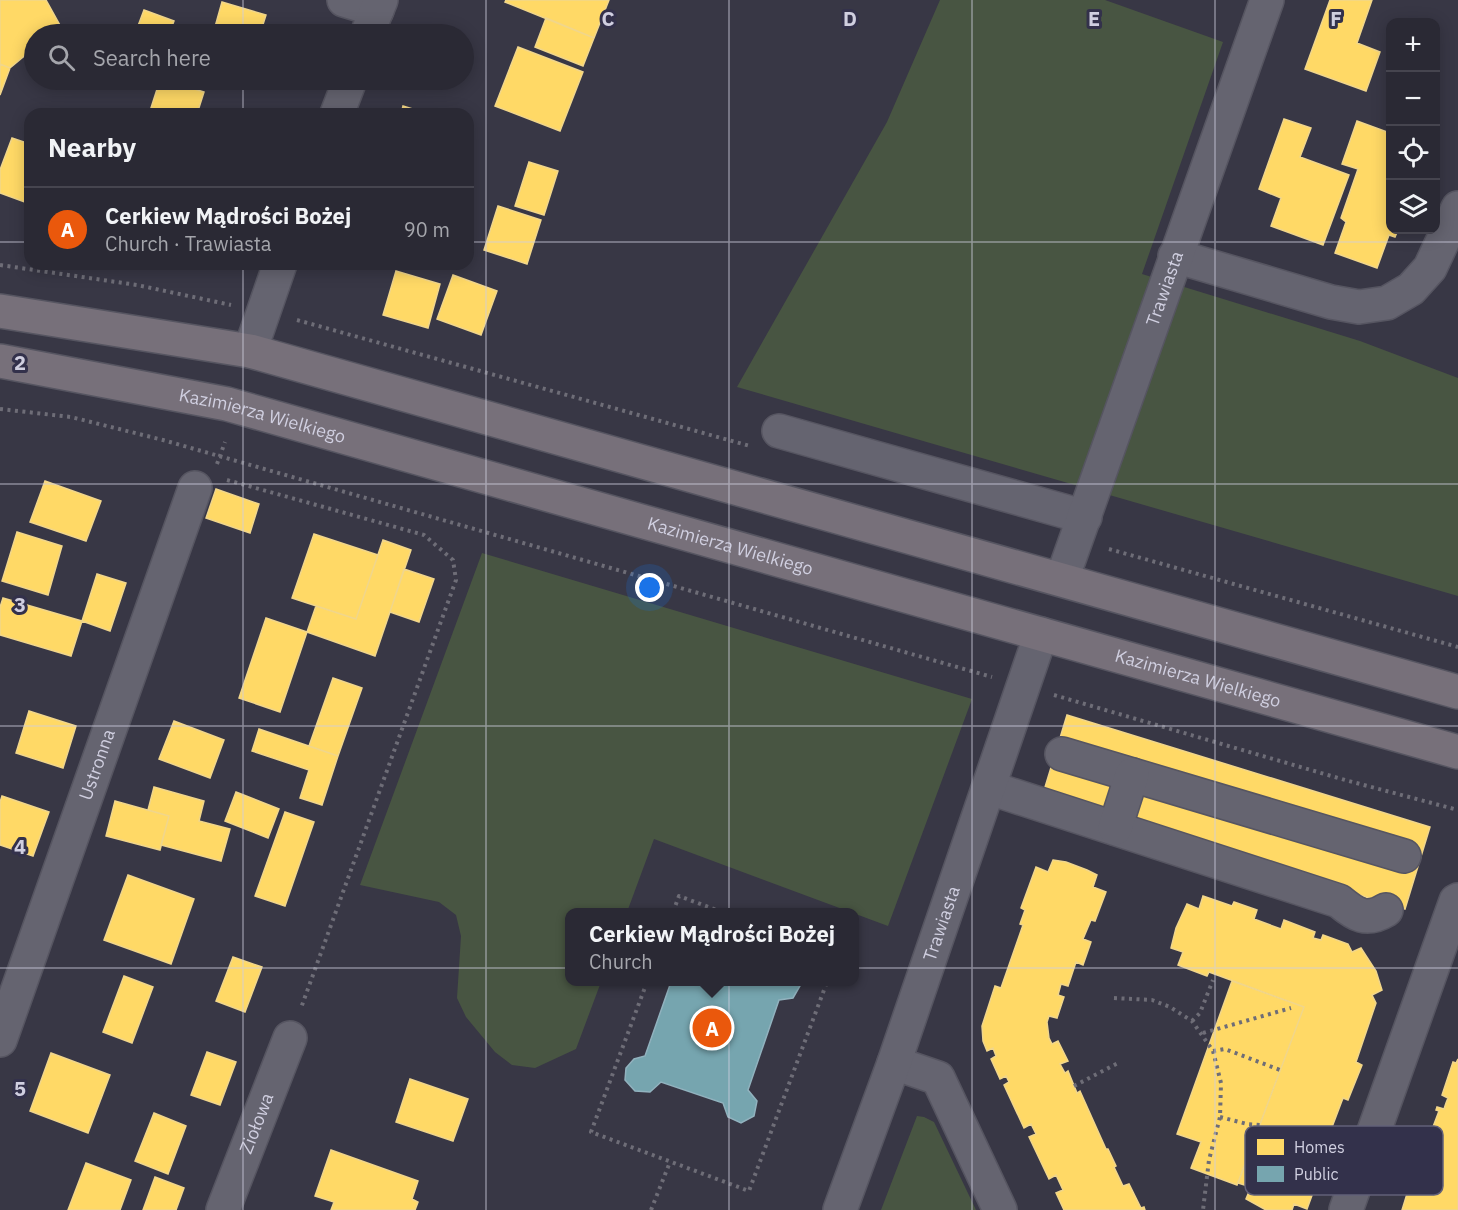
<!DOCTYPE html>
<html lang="en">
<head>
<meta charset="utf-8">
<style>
	:root { --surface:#2a2934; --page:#363540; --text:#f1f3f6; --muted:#a5a6ac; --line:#46454f; --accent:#ea580c }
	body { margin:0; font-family:"IBM Plex Sans",sans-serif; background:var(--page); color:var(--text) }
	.controls { position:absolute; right:18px; top:18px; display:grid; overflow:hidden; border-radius:12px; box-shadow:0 3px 15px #0003 }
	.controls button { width:54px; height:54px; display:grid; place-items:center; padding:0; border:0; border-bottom:2px solid var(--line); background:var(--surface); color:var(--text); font:30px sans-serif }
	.you { position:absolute; left:650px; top:588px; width:21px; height:21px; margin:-15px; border:4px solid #fff; border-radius:50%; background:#1a73e8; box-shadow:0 0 0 9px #1a73e833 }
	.badge { display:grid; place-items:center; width:39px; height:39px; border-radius:50%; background:var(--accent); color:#fff; font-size:20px; font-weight:700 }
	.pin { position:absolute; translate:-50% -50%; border:3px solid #fff; box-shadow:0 2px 6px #0006 }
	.popup { position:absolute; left:565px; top:908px; width:294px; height:78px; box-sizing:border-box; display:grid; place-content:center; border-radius:12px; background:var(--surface); filter:drop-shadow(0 2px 4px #0005); font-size:20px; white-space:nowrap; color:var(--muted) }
	.popup b { font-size:22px; color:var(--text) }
	.popup::after { content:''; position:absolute; left:50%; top:100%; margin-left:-12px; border:12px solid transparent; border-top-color:var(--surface) }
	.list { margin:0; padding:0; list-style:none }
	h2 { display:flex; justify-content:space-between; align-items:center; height:78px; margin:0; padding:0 24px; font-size:26px }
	h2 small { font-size:20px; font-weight:400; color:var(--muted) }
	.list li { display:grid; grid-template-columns:39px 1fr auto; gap:18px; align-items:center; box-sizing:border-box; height:84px; padding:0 24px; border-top:2px solid var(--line) }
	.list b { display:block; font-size:22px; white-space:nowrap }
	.list p { margin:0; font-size:20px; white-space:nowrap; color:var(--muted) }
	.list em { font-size:20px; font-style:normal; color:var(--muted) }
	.icon { flex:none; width:33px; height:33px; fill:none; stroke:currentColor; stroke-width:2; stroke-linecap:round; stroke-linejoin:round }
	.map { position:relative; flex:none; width:1458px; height:1210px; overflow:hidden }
	.search { position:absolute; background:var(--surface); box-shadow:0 3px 15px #0003; left:24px; top:24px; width:450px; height:66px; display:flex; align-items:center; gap:15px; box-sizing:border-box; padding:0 21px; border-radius:33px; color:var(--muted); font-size:22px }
	.panel { position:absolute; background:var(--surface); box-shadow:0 3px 15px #0003; left:24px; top:108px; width:450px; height:162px; border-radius:18px }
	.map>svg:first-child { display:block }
	.green { fill:#485542 }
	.homes { fill:#ffd966; stroke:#f1d68b; stroke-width:1.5 }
	.public { fill:#76a5af; stroke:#91b2be; stroke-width:1.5 }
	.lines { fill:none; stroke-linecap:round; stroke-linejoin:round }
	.minor-casing { stroke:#565561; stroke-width:36 }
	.major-casing { stroke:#565561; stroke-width:36 }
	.path { stroke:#6e6d77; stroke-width:4; stroke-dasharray:3 4.5; stroke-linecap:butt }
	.minor { stroke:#656470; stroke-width:33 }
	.major { stroke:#77707a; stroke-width:33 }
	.grid { fill:none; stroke:#d0cfe0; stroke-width:1.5; stroke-opacity:0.55 }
	.labels { text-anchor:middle; stroke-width:6; stroke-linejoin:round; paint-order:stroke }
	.street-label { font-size:18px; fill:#d0cfe0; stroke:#33314b }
	.key { fill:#33314b; stroke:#626078; stroke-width:1.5 }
	.key-label { font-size:16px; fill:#d0cfe0 }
	.grid-label { font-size:20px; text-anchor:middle; font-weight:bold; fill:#d0cfe0; stroke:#33314b; stroke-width:6; stroke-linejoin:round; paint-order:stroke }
</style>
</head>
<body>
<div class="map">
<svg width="1458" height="1210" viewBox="0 0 1458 1210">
	<rect width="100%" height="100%" fill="#383745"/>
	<path class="green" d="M 940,0 L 1105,0 L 1223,42 L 1142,274 L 1360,341 L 1458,378 L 1458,596 L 737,387 L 887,122 Z
		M 482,553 L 972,699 L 888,926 L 654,839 L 627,912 L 570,912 L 570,982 L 601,982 L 576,1049 L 535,1068 L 512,1065 L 495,1052 L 466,1017 L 457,998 L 461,936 L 456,915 L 439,902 L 360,885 Z
		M 917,1116 L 924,1117 L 934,1122 L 976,1210 L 881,1210 Z"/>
	<path class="homes" d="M 0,0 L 46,0 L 61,27 L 52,34 L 34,34 L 34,48 L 10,68 L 0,64 Z
		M 506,0 L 609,0 L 594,38 L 505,2 Z
		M 1330,0 L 1372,0 L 1357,43 L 1380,52 L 1366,91 L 1305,69 Z
		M 222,2 L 266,15 L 260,34 L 213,34 Z
		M 144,10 L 174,21 L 169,34 L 135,34 Z
		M 546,18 L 594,38 L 583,66 L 535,47 Z
		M 518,47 L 583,72 L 560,131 L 495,106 Z
		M 0,64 L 10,68 L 0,95 Z
		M 160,80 L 166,80 L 204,92 L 197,114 L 149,114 Z
		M 403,106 L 429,114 L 401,114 Z
		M 1284,119 L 1311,128 L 1300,157 L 1349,175 L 1323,245 L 1271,226 L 1281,198 L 1259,189 Z
		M 1357,121 L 1390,133 L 1390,230 L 1398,230 L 1395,237 L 1389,235 L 1377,268 L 1335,253 L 1346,222 L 1341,218 L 1358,169 L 1342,164 Z
		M 12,138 L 30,144 L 30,204 L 0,193 L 0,170 Z
		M 529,162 L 558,171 L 544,215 L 515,206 Z
		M 498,206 L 541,220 L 527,264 L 484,250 Z
		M 396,271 L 440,284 L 428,328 L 383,315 Z
		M 453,275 L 497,291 L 481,335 L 437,319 Z
		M 45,481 L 101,501 L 86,541 L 30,522 Z
		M 216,489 L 259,504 L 250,533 L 206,518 Z
		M 17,532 L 62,546 L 48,595 L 2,581 Z
		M 314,534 L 378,555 L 356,619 L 292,598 Z
		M 383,540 L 411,550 L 375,656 L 307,632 L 316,606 L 356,619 Z
		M 404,569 L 434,579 L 419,622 L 390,612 Z
		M 97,574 L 126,583 L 110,631 L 82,621 Z
		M 3,598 L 82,621 L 71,656 L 0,635 L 0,607 Z
		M 266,618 L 307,632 L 280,712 L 239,698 Z
		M 333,678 L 362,688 L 338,756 L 309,746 Z
		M 29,711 L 76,726 L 63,768 L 16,753 Z
		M 1067,715 L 1430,827 L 1405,909 L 1042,797 Z
		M 174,721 L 224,740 L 210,778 L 159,759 Z
		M 259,729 L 338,756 L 322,805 L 300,798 L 309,770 L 252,751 Z
		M 154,787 L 204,801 L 199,821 L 230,829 L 221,861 L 161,845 L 169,816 L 148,810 Z
		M 236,792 L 279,809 L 268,838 L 225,821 Z
		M 2,796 L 49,812 L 33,856 L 0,845 L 0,802 Z
		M 115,801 L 169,816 L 160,850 L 106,836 Z
		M 285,812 L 314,822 L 285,906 L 255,896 Z
		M 1053,860 L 1066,862 L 1087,870 L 1097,875 L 1093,887 L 1106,892 L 1095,921 L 1091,920 L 1083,939 L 1091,942 L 1083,965 L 1076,962 L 1068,986 L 1061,984 L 1058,995 L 1064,997 L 1057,1018 L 1049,1016 L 1047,1022 L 1049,1038 L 1052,1044 L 1058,1041 L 1068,1061 L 1060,1064 L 1065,1073 L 1068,1071 L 1077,1093 L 1080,1091 L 1106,1149 L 1108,1149 L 1116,1166 L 1114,1167 L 1123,1186 L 1129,1184 L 1141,1208 L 1144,1207 L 1145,1210 L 1064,1210 L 1056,1193 L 1063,1190 L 1056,1175 L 1049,1179 L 1029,1137 L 1036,1134 L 1031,1124 L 1024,1128 L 1004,1085 L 1009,1082 L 1006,1076 L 1000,1079 L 991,1059 L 996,1056 L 993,1048 L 987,1051 L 983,1041 L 982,1026 L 995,986 L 1001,988 L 1023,925 L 1020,924 L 1025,910 L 1021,908 L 1036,867 L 1048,872 Z
		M 128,875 L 194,899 L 171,964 L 104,940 Z
		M 1203,896 L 1232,906 L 1234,902 L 1257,910 L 1254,919 L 1281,929 L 1284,920 L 1315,932 L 1313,938 L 1321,940 L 1323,935 L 1348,944 L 1352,952 L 1361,948 L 1376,971 L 1382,990 L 1372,995 L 1376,1003 L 1356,1062 L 1362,1065 L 1348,1100 L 1343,1098 L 1329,1135 L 1335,1137 L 1327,1160 L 1321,1158 L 1317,1166 L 1322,1168 L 1307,1209 L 1294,1204 L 1292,1210 L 1266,1210 L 1246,1199 L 1251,1187 L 1238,1183 L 1304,1007 L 1209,972 L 1207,976 L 1178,965 L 1183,952 L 1171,948 L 1176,928 L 1187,904 L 1199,909 Z
		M 233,957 L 262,967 L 245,1012 L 216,1001 Z
		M 124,976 L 153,987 L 132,1043 L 103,1032 Z
		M 1232,981 L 1304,1007 L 1237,1185 L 1191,1168 L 1201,1142 L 1177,1134 Z
		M 207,1052 L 236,1062 L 220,1105 L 191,1095 Z
		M 51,1053 L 110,1075 L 88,1133 L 30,1111 Z
		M 1458,1059 L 1458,1210 L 1402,1210 L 1415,1168 L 1421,1154 L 1427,1156 L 1432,1143 L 1425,1141 L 1426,1139 L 1428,1140 L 1439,1111 L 1436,1110 L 1437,1107 L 1444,1109 L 1446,1103 L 1448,1098 L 1442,1095 L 1453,1062 L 1456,1063 Z
		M 410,1079 L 468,1099 L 453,1141 L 396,1122 Z
		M 154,1113 L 186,1126 L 168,1174 L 135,1161 Z
		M 331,1150 L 418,1181 L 412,1199 L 418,1202 L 415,1210 L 331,1210 L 334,1202 L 315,1196 Z
		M 86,1163 L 131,1180 L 120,1210 L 68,1210 Z
		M 155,1177 L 184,1188 L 176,1210 L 143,1210 Z"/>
	<path class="public" d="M 671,982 L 799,982 L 800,986 L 793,998 L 779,1000 L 748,1090 L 757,1101 L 754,1116 L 741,1123 L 728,1117 L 723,1103 L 661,1082 L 650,1092 L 635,1091 L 625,1080 L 626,1068 L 634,1059 L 645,1056 Z"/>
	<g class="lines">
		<defs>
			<g id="minor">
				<path d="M 344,0 L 377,10"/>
				<path d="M 367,34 L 381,0"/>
				<path d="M 337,114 L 350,80"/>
				<path d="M 1175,256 L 1331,302 L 1359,307 L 1387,303 L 1411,289 L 1430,268 L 1458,208"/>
				<path d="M 250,351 L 280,264"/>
				<path d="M 779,431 L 1085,517"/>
				<path id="s1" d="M 1062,579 L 1267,0"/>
				<path d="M 1062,754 L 1404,856"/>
				<path d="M 990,788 L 1339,901 C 1356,915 1366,922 1386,910"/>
				<path d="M 1115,828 L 1132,775"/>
				<path id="s2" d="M 0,1040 L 195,488"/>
				<path d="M 894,1063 L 938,1078 L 1000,1210"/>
				<path id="s3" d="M 223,1210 L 290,1038"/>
				<path id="s4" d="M 840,1210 L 894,1063 L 1041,634"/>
				<path d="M 1346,1210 L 1456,901 L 1458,900"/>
			</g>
			<g id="major">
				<path d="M 0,311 L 250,351 L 1458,692"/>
				<path id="s5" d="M 0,361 L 227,404 L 1458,752"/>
			</g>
		</defs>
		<use href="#minor" class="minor-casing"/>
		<use href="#major" class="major-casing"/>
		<path class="path" d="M 0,265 L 137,285 L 231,305
			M 297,320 L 750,446
			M 0,409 L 71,417 L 163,440 L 992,677
			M 217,464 L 225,442
			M 227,480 L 424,535 L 453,560 L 456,580 L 301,1008
			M 1109,549 L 1458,647
			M 1054,695 L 1345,780 L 1458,810
			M 673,912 L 679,896 L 722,912
			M 647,982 L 591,1132 L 749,1191 L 827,982
			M 1114,998 L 1152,1000 L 1170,1007 L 1192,1021 L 1213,1051 L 1221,1083 L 1220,1117 L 1209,1160 L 1203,1210
			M 1192,1021 L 1200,1013 L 1213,980
			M 1203,1033 L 1291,1008
			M 1213,1051 L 1225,1049 L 1280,1070
			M 1074,1086 L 1118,1063
			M 1220,1117 L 1247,1124 L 1260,1125
			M 651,1210 L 670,1162"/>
		<use href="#minor" class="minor"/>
		<use href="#major" class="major"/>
	</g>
	<path class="grid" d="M 243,0 L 243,34M 486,0 L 486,1210M 729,0 L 729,1210M 972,0 L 972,1210M 1215,0 L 1215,1210M 243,80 L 243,114M 0,242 L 30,242M 468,242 L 1458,242M 243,264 L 243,1210M 0,484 L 1458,484M 0,726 L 1458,726M 0,968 L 1458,968"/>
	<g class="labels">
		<g class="street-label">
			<text dy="6" stroke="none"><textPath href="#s1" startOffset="308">Trawiasta</textPath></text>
			<text dy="6" stroke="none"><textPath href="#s5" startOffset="268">Kazimierza Wielkiego</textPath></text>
			<text dy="6" stroke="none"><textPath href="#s5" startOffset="754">Kazimierza Wielkiego</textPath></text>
			<text dy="6" stroke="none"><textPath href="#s5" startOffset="1240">Kazimierza Wielkiego</textPath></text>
			<text dy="6" stroke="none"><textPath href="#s2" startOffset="292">Ustronna</textPath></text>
			<text dy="6" stroke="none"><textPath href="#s4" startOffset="304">Trawiasta</textPath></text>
			<text dy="6" stroke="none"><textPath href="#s3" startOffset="93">Ziołowa</textPath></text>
		</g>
	</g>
	<rect x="1245" y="1126" width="198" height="69" rx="9" class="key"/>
	<rect x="1257" y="1139" width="27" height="16" fill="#ffd966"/>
	<rect x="1257" y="1166" width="27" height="16" fill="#76a5af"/>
	<g class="key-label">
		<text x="1294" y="1153">Homes</text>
		<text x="1294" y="1180">Public</text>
	</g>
	<g class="grid-label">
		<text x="608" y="26">C</text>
		<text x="850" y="26">D</text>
		<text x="1094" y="26">E</text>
		<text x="1336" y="26">F</text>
		<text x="20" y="370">2</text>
		<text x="20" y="612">3</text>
		<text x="20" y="854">4</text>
		<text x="20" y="1096">5</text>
	</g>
</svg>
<div class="controls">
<button>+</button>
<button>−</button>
<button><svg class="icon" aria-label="locate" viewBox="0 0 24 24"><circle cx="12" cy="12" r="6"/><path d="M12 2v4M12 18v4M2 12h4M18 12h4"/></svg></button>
<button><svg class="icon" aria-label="layers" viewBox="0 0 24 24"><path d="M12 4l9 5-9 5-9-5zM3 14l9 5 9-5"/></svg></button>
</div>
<div class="you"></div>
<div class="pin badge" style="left:712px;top:1028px">A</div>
<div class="popup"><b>Cerkiew Mądrości Bożej</b>Church</div>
<div class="search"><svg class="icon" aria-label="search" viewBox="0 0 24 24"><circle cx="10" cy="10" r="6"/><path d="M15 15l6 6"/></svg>Search here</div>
<section class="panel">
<h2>Nearby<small></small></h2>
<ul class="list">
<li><span class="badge">A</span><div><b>Cerkiew Mądrości Bożej</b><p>Church · Trawiasta</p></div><em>90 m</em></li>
</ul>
</section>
</div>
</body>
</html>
